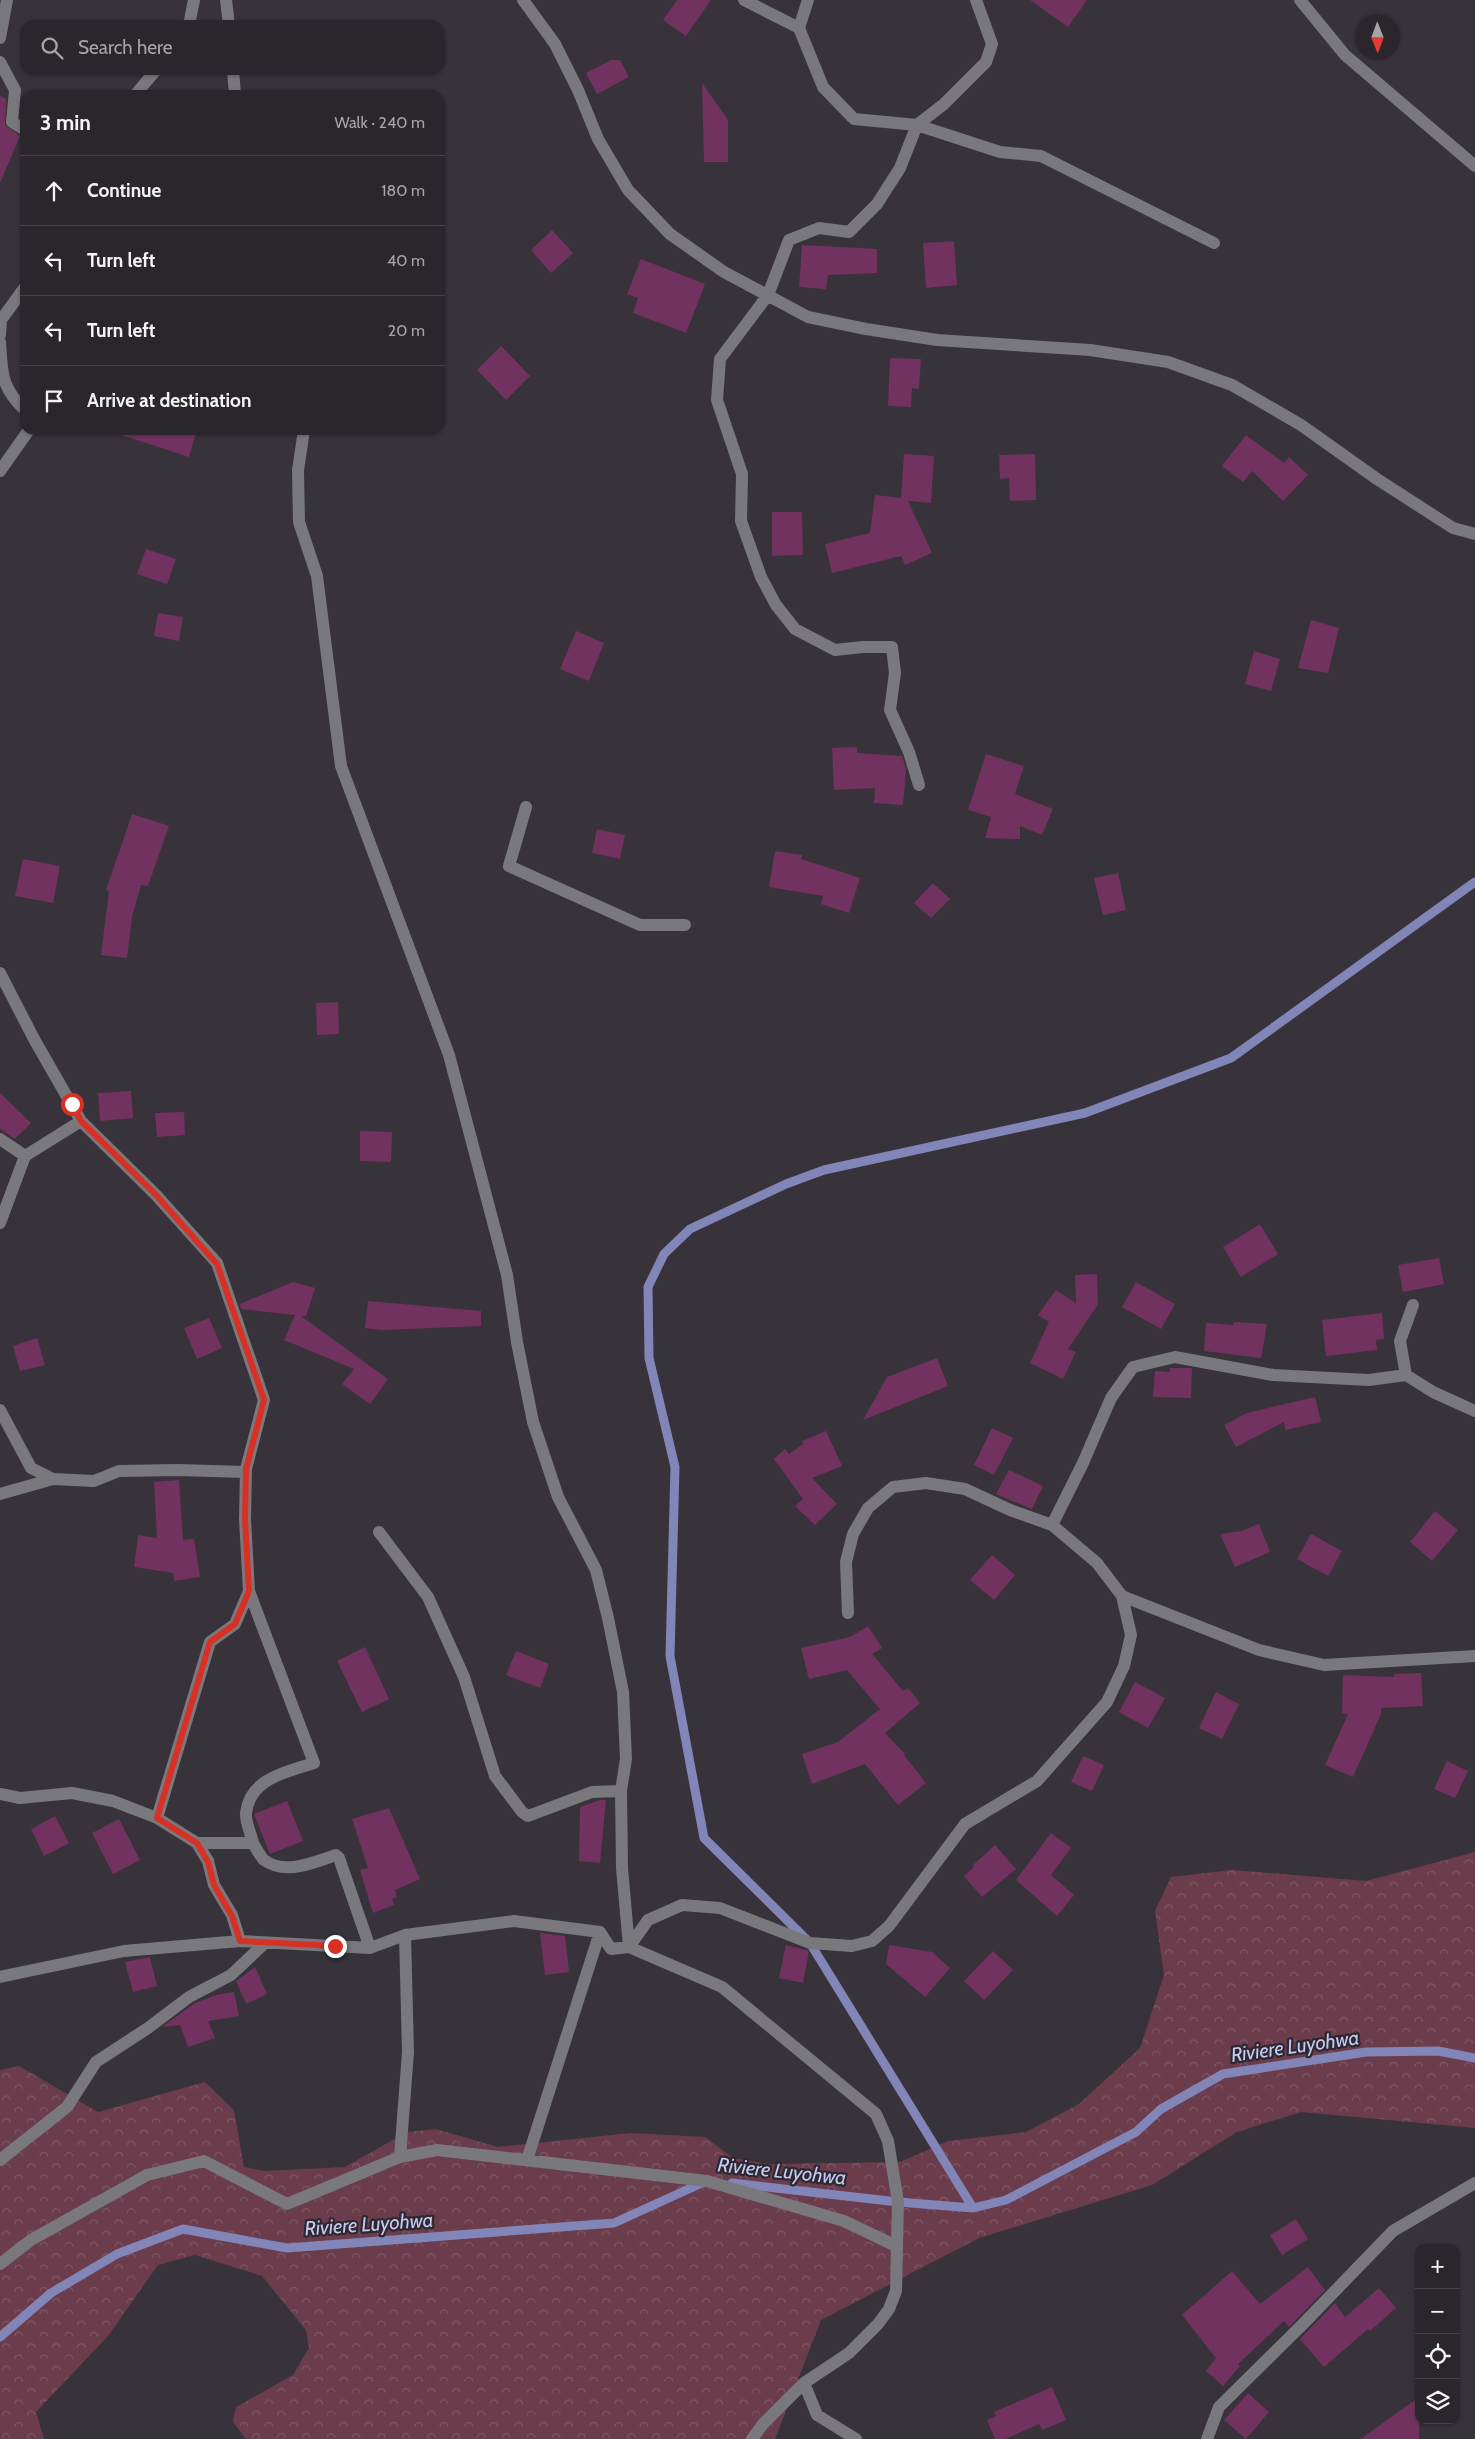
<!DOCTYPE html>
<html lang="en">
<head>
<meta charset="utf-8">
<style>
	:root { --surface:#2a262c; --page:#322e34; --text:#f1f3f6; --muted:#a5a5a9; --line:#464348 }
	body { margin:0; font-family:Cabin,sans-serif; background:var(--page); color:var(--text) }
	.controls { position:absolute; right:15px; bottom:15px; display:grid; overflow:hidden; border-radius:10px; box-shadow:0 1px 4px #0004 }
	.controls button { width:45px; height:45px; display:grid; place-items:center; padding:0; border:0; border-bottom:1px solid var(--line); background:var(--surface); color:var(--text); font:25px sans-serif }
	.compass { position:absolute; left:1355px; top:15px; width:45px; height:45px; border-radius:50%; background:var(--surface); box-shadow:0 1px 4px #0004; rotate:179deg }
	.stop { position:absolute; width:15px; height:15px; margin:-11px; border:4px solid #d93025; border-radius:50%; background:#fff }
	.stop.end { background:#d93025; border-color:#fff; box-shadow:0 1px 5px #0008 }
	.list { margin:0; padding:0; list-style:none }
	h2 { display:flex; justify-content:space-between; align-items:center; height:65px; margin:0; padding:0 20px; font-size:21px }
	h2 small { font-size:16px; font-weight:400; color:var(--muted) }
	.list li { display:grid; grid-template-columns:32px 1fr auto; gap:15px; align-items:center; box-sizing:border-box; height:70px; padding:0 20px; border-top:1px solid var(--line) }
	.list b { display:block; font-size:19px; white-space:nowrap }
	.list em { font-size:16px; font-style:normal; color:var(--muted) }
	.icon { flex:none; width:28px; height:28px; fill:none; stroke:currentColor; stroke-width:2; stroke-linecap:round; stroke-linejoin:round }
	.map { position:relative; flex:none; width:1475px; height:2439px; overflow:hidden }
	.search { position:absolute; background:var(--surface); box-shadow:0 1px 4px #0004; left:20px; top:20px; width:425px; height:55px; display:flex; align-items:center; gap:12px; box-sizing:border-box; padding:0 18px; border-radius:15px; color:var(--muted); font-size:19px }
	.panel { position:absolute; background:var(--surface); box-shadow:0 1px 4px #0004; left:20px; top:90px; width:425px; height:345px; border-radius:15px }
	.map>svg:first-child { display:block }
	.forest { fill:url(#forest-crowns) }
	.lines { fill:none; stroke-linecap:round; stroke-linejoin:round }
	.stream { stroke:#8285b7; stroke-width:9 }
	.building { fill:#723260 }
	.minor { stroke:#79787d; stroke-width:12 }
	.route { stroke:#d93025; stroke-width:6 }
	.labels { text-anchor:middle; stroke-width:4.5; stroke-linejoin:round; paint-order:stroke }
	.water-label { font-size:20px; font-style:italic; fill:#c4caf2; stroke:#2e2830 }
</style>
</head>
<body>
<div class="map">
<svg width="1475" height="2439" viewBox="0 0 1475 2439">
	<defs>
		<pattern id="forest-crowns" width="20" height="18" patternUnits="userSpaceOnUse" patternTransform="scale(1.25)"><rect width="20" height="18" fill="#6b3c4b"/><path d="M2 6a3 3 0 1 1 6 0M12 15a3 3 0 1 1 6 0" fill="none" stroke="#805764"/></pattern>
	</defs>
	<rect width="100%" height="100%" fill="#38323a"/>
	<path class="forest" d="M 1475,1852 L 1475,2128 L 1301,2112 L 1237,2132 L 1152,2185 L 979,2238 L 821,2320 L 775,2439 L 246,2439 L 233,2422 L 236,2407 L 293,2375 L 309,2348 L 306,2330 L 262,2276 L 195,2255 L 158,2265 L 108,2336 L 36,2412 L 44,2439 L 0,2439 L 0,2070 L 19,2066 L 98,2112 L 205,2082 L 234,2110 L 244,2167 L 265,2171 L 345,2167 L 407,2132 L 436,2129 L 498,2147 L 630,2133 L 705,2137 L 733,2158 L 769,2164 L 900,2162 L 948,2141 L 1026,2132 L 1079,2104 L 1140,2048 L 1164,1975 L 1155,1911 L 1171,1877 L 1232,1870 L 1366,1881 Z"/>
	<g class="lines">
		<path class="stream" d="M 732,2183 L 898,2202 L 973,2208 L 1006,2200 L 1136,2132 L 1161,2109 L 1223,2074 L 1366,2052 L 1438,2051 L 1475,2058
			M 973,2208 L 810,1943 L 704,1838 L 670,1656 L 675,1467 L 649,1358 L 648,1287 L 664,1254 L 690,1229 L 786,1184 L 824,1170 L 1085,1113 L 1231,1058 L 1475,882
			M 0,2337 L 51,2293 L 117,2254 L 183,2229 L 287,2248 L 614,2223 L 704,2182"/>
	</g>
	<path class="building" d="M 677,0 L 711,0 L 686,36 L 663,20 Z
		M 1030,0 L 1087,0 L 1068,27 Z
		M 611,60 L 620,60 L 629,77 L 597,94 L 586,73 Z
		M 702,83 L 728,120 L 728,162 L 704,162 Z
		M 0,96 L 6,99 L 5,125 L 20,136 L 0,183 Z
		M 22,105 L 25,106 L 25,120 L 21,118 Z
		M 552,230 L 573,253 L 551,273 L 531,250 Z
		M 954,241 L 957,285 L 926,288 L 923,243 Z
		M 802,245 L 877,249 L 877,273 L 828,275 L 826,289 L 799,287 Z
		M 641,259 L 705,284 L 686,333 L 633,313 L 638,298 L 627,294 Z
		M 501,346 L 530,376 L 506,400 L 477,370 Z
		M 890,358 L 921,359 L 919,389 L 912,388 L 911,407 L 888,406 Z
		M 121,430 L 197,430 L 189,457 L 121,435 Z
		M 1246,435 L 1284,463 L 1289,457 L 1308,475 L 1283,501 L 1252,471 L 1243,482 L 1222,466 Z
		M 904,454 L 934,456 L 931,503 L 908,501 L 932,553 L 905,565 L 901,556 L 832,573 L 825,544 L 870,533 L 875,495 L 901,498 Z
		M 1035,454 L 1036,500 L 1010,501 L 1009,478 L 1000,479 L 999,455 Z
		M 772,512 L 802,512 L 803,555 L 772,556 Z
		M 146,549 L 176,559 L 167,584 L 137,574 Z
		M 158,613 L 183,617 L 179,641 L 154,636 Z
		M 1311,620 L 1339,628 L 1328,673 L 1298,668 Z
		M 576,631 L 604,643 L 589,681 L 560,669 Z
		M 1254,651 L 1280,659 L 1271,691 L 1245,684 Z
		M 857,747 L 857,753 L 902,756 L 906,769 L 903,805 L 874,803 L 875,788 L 834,790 L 832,748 Z
		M 986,754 L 1024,766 L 1015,794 L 1053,809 L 1042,835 L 1020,826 L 1020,839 L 985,838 L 991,817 L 968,810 Z
		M 132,814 L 169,826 L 148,886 L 141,885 L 132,917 L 127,958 L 101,955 L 109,891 L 106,890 Z
		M 597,829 L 625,835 L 620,859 L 592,853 Z
		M 775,851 L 802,855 L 801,859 L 860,878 L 849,913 L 821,904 L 823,896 L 769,887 Z
		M 23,859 L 60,866 L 53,903 L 15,896 Z
		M 1118,873 L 1126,910 L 1103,915 L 1094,878 Z
		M 933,883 L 950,899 L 931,918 L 914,903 Z
		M 338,1002 L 339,1034 L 317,1035 L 316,1003 Z
		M 131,1091 L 133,1118 L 100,1121 L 98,1093 Z
		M 0,1093 L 31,1123 L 15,1139 L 0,1129 Z
		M 184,1112 L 185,1135 L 157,1137 L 155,1113 Z
		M 360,1131 L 392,1132 L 391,1162 L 360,1161 Z
		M 1260,1224 L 1278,1254 L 1241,1277 L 1223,1247 Z
		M 1439,1258 L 1444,1284 L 1403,1292 L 1398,1265 Z
		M 1097,1274 L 1098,1304 L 1068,1349 L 1076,1352 L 1063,1379 L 1030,1363 L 1049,1322 L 1038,1315 L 1056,1290 L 1076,1303 L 1075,1275 Z
		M 293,1282 L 315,1288 L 306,1316 L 301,1316 L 388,1379 L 370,1404 L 342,1384 L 354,1369 L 284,1340 L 295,1315 L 241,1309 L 240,1304 Z
		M 1136,1282 L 1175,1304 L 1161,1329 L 1122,1307 Z
		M 368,1301 L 481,1311 L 481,1326 L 382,1330 L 365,1328 Z
		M 1382,1313 L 1384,1339 L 1376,1340 L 1377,1350 L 1326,1356 L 1322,1320 Z
		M 209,1318 L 222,1348 L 197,1359 L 184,1328 Z
		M 1234,1322 L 1267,1324 L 1261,1358 L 1204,1351 L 1206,1323 L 1233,1325 Z
		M 37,1338 L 45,1365 L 20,1371 L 13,1346 Z
		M 937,1358 L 948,1386 L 863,1420 L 887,1377 Z
		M 1170,1368 L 1192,1368 L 1191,1398 L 1153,1397 L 1155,1371 L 1170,1372 Z
		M 1315,1397 L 1321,1422 L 1285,1430 L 1284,1422 L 1236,1447 L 1224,1425 L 1247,1413 Z
		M 992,1428 L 1013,1438 L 994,1475 L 974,1465 Z
		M 826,1431 L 842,1466 L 812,1478 L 837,1504 L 815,1525 L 795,1506 L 803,1499 L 774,1459 L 785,1449 L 789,1454 L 803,1444 L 802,1441 Z
		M 1009,1470 L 1043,1486 L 1032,1509 L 996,1494 Z
		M 179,1480 L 183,1540 L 194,1539 L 200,1577 L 174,1581 L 173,1573 L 134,1567 L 138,1535 L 157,1538 L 154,1482 Z
		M 1435,1511 L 1458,1530 L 1432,1561 L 1410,1542 Z
		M 1259,1524 L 1270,1552 L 1235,1567 L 1220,1534 L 1241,1531 Z
		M 1311,1534 L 1342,1551 L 1328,1576 L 1297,1559 Z
		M 992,1555 L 1015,1575 L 994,1600 L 970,1580 Z
		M 868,1626 L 882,1648 L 872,1654 L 903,1691 L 908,1688 L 920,1703 L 885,1733 L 905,1754 L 904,1755 L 926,1783 L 898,1805 L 865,1764 L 812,1784 L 802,1754 L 838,1742 L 880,1709 L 847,1670 L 809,1679 L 801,1648 L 850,1637 Z
		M 365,1647 L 389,1699 L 362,1712 L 337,1661 Z
		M 516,1651 L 549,1664 L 540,1688 L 506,1675 Z
		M 1421,1673 L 1423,1706 L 1381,1708 L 1381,1714 L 1353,1777 L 1325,1765 L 1348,1714 L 1342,1713 L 1343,1675 L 1394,1677 L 1394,1674 Z
		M 1135,1682 L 1165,1698 L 1148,1728 L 1119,1712 Z
		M 1216,1692 L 1239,1704 L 1222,1739 L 1199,1728 Z
		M 1083,1756 L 1104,1765 L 1092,1791 L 1071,1782 Z
		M 1447,1761 L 1468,1771 L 1455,1798 L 1434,1789 Z
		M 600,1800 L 606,1800 L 600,1863 L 579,1861 L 580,1807 Z
		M 287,1801 L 303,1841 L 270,1854 L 254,1814 Z
		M 389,1808 L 420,1879 L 395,1890 L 397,1897 L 392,1899 L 394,1905 L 373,1913 L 360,1870 L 368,1868 L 352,1819 Z
		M 55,1816 L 69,1843 L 44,1856 L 31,1829 Z
		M 119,1819 L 140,1860 L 113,1874 L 92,1833 Z
		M 1051,1833 L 1071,1848 L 1051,1875 L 1074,1895 L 1057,1916 L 1016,1880 Z
		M 995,1845 L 1016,1869 L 982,1897 L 964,1876 L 974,1867 L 973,1865 Z
		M 540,1933 L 565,1936 L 569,1972 L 545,1975 Z
		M 786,1945 L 809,1951 L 803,1983 L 779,1978 Z
		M 889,1945 L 932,1952 L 950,1968 L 925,1997 L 886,1964 Z
		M 993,1951 L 1013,1970 L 984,2000 L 964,1981 Z
		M 150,1957 L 157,1986 L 133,1992 L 125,1962 Z
		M 255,1967 L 267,1994 L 246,2004 L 236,1981 Z
		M 234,1992 L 239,2016 L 208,2021 L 215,2038 L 188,2047 L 180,2025 L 162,2027 L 195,2003 L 216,1995 Z
		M 1296,2219 L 1308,2239 L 1282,2255 L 1270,2235 Z
		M 1308,2267 L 1325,2290 L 1289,2327 L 1284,2321 L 1238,2364 L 1240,2366 L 1223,2386 L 1206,2371 L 1216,2358 L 1182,2315 L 1232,2271 L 1260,2304 Z
		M 1379,2288 L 1396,2308 L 1370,2331 L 1368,2329 L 1324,2367 L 1300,2339 L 1335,2303 L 1345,2317 Z
		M 1052,2387 L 1066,2420 L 1042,2430 L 1039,2424 L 1005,2439 L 995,2439 L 987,2420 L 996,2416 L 994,2412 Z
		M 1248,2393 L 1269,2412 L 1246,2439 L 1224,2420 Z
		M 1419,2397 L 1419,2439 L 1361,2439 Z"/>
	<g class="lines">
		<path class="minor" d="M 226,0 L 229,25
			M 523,0 L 555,44 L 578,90 L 598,139 L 628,190 L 670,234 L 724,272 L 808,317 L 866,329 L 937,340 L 1090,350 L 1168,362 L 1232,385 L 1301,425 L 1377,479 L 1453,528 L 1475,534
			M 744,0 L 799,28 L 823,87 L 854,119 L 917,125 L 1000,152 L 1041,156 L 1214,243
			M 1300,0 L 1345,55 L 1475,166
			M 189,25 L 194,0
			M 799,28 L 808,0
			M 0,38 L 7,0
			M 0,62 L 15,90 L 12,122 L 25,130
			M 233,70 L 235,95
			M 135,95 L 156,70
			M 0,335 L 1,320 L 25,287
			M 0,342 C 2,373 1,388 25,410
			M 304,430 L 298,470 L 299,522 L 317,576 L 341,766 L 449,1055 L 507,1275 L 517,1342 L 533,1422 L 558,1497 L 596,1570 L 608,1618 L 623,1692 L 626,1759 L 621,1791 L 622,1868 L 629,1947 L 722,1987 L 876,2114 L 888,2141 L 898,2202 L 896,2291 L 889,2309 L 878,2324 L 849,2353 L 804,2383 L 763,2424 L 752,2439
			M 0,471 L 29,430
			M 919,785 L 909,752 L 890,710 L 895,673 L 892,647 L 863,647 L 835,650 L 795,629 L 776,605 L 761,577 L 741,521 L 742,474 L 717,400 L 720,359 L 768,295 L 789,240 L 819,228 L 849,232 L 877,204 L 900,168 L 917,125 L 944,104 L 986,62 L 992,44 L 976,0
			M 526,807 L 509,866 L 640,925 L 685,925
			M 0,973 L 34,1039 L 81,1121
			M 0,1139 L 25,1156 L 0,1223
			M 25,1156 L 81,1121 L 156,1195 L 217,1263 L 264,1400 L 246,1469 L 245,1519 L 249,1591 L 235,1624 L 210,1642 L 157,1818
			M 1406,1375 L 1400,1341 L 1413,1305
			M 0,1410 L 31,1468 L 53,1479
			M 0,1494 L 53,1479 L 94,1481 L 119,1471 L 178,1470 L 246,1472
			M 1052,1525 L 1083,1463 L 1111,1398 L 1133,1367 L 1175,1357 L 1273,1375 L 1369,1380 L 1406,1375 L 1433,1392 L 1475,1411
			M 379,1532 L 428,1597 L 464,1677 L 495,1776 L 522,1812 L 528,1816 L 592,1792 L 621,1791
			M 1122,1596 L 1259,1650 L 1324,1665 L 1475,1656
			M 0,1794 L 20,1798 L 72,1793 L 113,1801 L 157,1818 L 197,1843 L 208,1861 L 214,1885 L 232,1915 L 240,1941
			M 197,1843 L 253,1843 C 251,1834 245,1821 246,1813 C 250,1778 287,1772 314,1763 L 249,1591
			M 253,1843 C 256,1848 260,1856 264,1860 C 286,1876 314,1862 336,1855 L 339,1858 L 370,1948
			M 0,1977 L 124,1951 L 240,1941 L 370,1948 L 405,1935 L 514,1921 L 600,1932 L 611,1949 L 629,1947 L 648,1920 L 682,1905 L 720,1908 L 810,1943 L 852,1946 L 872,1941 L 889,1926 L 965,1824 L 1037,1781 L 1107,1702 L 1124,1666 L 1131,1635 L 1122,1596 L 1097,1563 L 1052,1525 L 1010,1510 L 965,1489 L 926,1483 L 893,1487 L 868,1508 L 853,1534 L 846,1562 L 848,1613
			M 400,2157 L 408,2052 L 405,1935
			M 0,2160 L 67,2107 L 96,2062 L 148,2028 L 189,1997 L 231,1975 L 265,1943
			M 527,2160 L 600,1932
			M 0,2264 L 31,2240 L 147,2175 L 204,2161 L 287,2204 L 400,2157 L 437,2150 L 707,2181 L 844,2221 L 896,2246
			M 804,2383 L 817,2415 L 856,2439
			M 1207,2439 L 1219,2407 L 1303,2324 L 1393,2231 L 1475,2183"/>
	</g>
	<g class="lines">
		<path class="route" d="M 72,1104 L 81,1121 L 156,1195 L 217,1264 L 264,1400 L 246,1469 L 245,1519 L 249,1591 L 235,1624 L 210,1642 L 157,1818 L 197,1843 L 208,1862 L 214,1885 L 232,1916 L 240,1941 L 335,1946"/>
	</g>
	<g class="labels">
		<g class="water-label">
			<text transform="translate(1295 2046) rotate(-8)" y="7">Riviere Luyohwa</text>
			<text transform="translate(782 2171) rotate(6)" y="7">Riviere Luyohwa</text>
			<text transform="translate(369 2224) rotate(-4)" y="7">Riviere Luyohwa</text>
		</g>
	</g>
</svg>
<div class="controls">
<button>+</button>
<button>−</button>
<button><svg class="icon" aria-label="locate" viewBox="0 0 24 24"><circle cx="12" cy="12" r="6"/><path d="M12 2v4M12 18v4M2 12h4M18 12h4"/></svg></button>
<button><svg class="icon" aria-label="layers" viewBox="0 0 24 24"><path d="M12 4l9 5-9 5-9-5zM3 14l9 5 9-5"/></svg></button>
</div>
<svg class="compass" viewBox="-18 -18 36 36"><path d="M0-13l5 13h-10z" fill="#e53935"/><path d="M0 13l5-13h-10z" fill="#a5a5a9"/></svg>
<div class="stop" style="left:72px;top:1104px"></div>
<div class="stop end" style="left:335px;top:1946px"></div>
<div class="search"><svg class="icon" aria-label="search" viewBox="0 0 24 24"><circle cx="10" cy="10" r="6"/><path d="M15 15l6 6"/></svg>Search here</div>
<section class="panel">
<h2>3 min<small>Walk · 240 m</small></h2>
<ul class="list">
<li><svg class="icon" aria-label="ahead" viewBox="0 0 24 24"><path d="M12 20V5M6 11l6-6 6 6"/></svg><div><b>Continue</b></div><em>180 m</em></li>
<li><svg class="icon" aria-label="left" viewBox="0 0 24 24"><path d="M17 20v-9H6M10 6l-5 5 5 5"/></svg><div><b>Turn left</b></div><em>40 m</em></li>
<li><svg class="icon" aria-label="left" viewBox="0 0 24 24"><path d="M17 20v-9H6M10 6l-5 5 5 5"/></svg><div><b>Turn left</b></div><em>20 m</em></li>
<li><svg class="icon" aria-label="arrive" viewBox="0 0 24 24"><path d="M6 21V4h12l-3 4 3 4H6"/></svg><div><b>Arrive at destination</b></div></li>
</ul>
</section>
</div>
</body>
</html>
